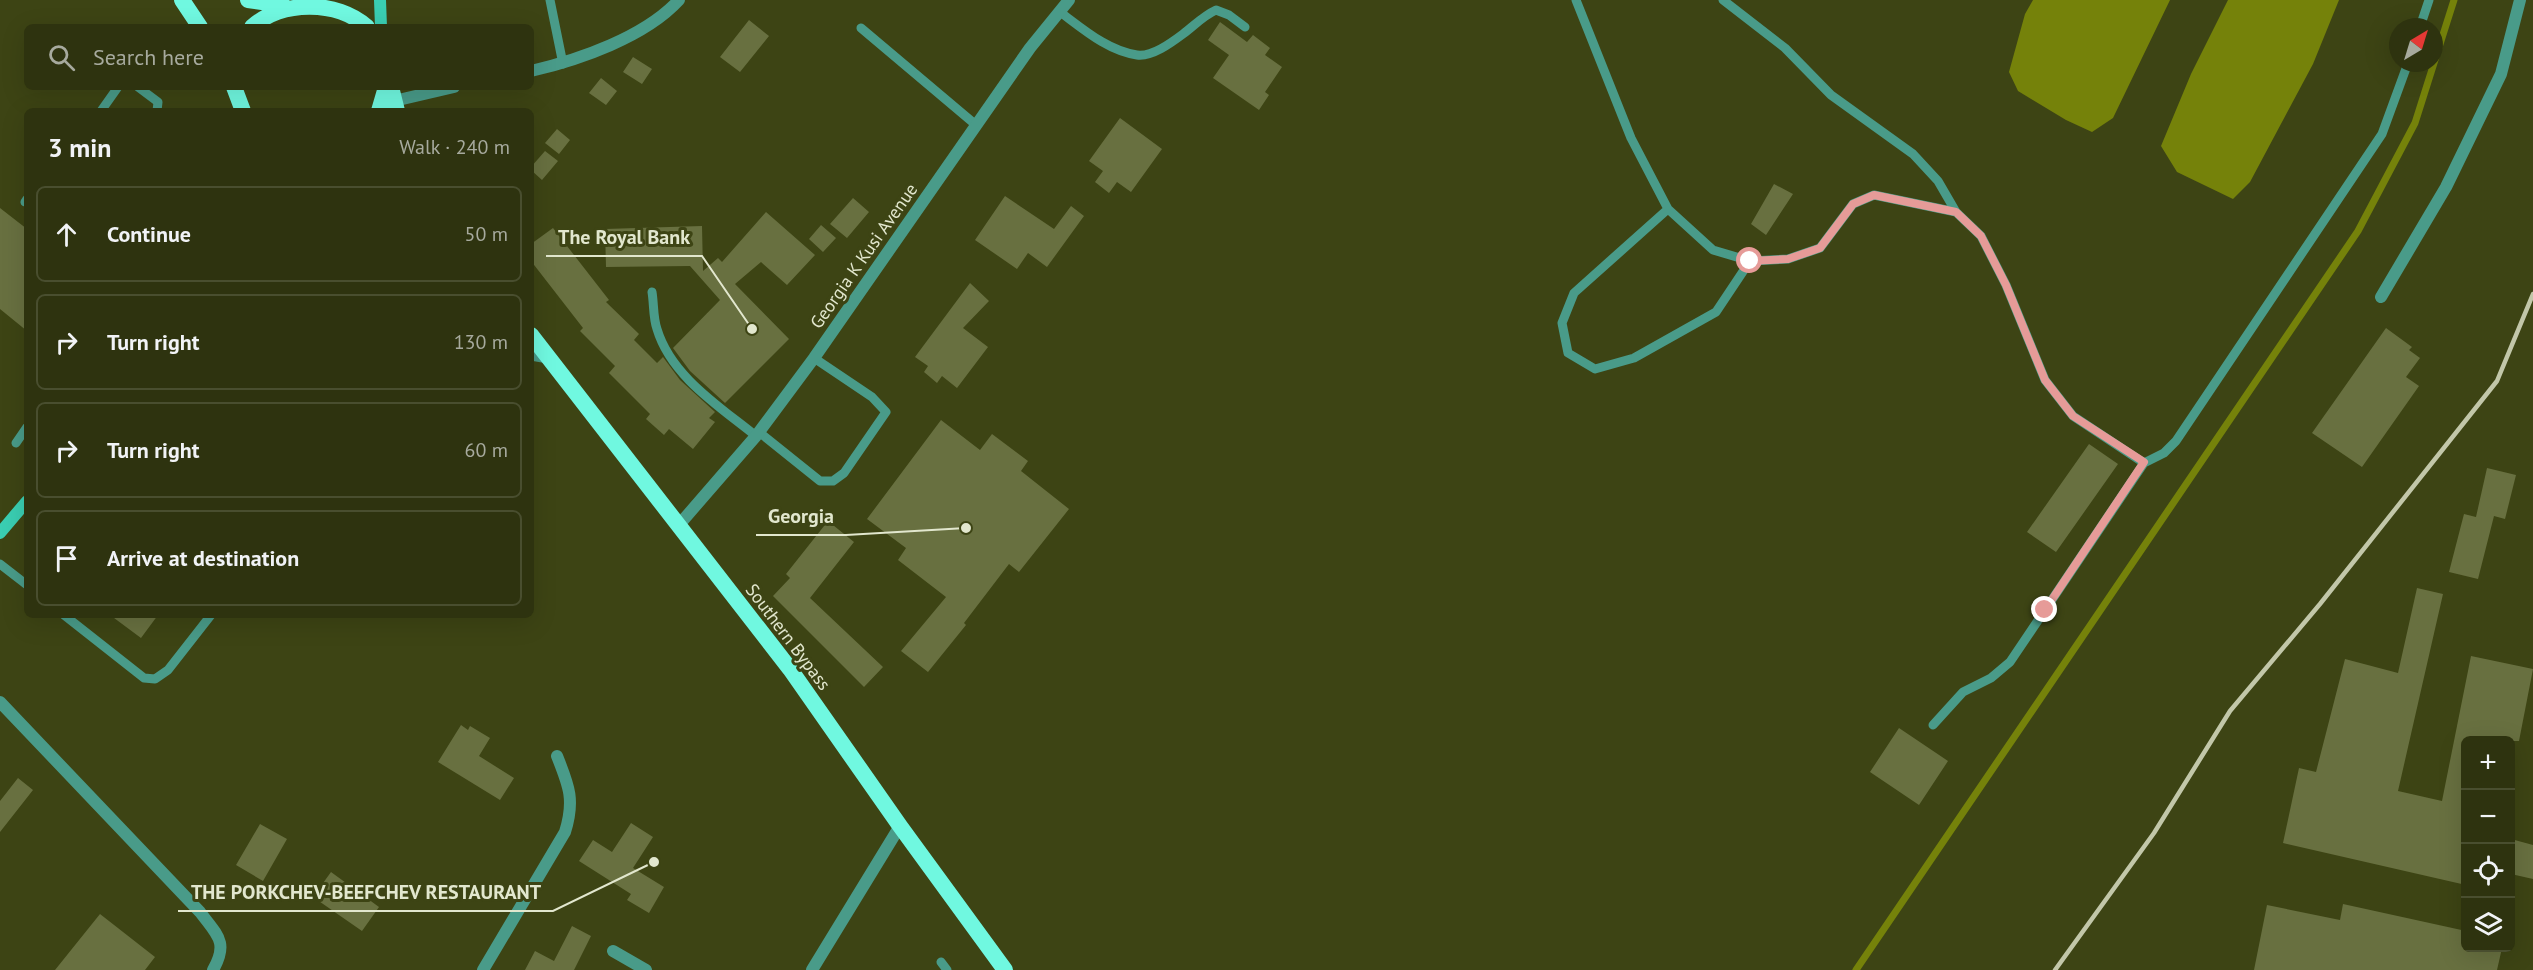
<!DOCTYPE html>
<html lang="en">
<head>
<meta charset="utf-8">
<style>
	:root { --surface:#2e330f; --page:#363b18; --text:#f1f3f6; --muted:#a7aa9e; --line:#494e2f }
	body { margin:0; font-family:"PT Sans",sans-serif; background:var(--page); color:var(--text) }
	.controls { position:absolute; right:18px; bottom:18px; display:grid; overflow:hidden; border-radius:9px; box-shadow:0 6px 24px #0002 }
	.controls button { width:54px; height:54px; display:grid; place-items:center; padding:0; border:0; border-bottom:2px solid var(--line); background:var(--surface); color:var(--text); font:30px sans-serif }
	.compass { position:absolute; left:2389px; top:18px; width:54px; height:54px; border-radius:50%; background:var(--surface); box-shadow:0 6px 24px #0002; rotate:38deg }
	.stop { position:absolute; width:18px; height:18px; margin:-14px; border:4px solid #e69b98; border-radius:50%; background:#fff }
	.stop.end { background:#e69b98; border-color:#fff; box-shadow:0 2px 6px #0008 }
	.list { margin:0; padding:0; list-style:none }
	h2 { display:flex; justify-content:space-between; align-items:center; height:78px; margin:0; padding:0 24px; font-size:26px }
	h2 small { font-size:20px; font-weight:400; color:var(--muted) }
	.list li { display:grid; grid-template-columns:39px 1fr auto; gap:18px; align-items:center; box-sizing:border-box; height:96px; margin:0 12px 12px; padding:0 12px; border:2px solid var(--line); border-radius:9px }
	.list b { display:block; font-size:22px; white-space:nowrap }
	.list em { font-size:20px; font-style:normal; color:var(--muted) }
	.icon { flex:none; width:33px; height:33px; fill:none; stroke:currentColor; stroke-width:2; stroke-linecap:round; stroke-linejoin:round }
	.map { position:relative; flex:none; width:2533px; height:970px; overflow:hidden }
	.search { position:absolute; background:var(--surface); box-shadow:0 6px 24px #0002; left:24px; top:24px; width:510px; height:66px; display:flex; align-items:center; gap:15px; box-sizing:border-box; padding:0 21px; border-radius:9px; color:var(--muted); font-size:22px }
	.panel { position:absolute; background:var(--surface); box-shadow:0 6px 24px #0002; left:24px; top:108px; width:510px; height:510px; border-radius:9px }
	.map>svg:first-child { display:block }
	.water { fill:#75820a }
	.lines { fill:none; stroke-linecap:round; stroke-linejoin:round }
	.stream { stroke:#75820a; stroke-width:7 }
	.building { fill:#687040 }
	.service { stroke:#499b89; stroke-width:9 }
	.minor { stroke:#499b89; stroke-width:12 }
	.secondary { stroke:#3aceb2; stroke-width:12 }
	.trunk { stroke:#70f8e0; stroke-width:16 }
	.rail { stroke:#c2c7a9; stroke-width:4.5 }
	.route { stroke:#e69b98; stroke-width:8 }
	.labels { text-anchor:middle; stroke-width:6; stroke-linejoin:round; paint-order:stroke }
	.street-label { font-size:18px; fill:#e2e7ce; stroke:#3d4414 }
	.leader { fill:none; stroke:#e2e7ce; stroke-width:2 }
	.callout-dot { fill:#e2e7ce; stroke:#3d4414; stroke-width:2 }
	.callout-label { font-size:20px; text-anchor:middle; font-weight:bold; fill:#e2e7ce; stroke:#3d4414; stroke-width:6; stroke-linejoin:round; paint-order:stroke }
</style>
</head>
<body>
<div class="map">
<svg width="2533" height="970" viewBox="0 0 2533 970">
	<rect width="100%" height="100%" fill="#3d4414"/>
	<path class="water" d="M 2033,0 L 2170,0 L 2113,118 L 2092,132 L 2066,120 L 2018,91 L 2009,72 L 2025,14 Z
		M 2228,0 L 2339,0 L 2313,64 L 2250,182 L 2233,199 L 2177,172 L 2161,146 L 2191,74 Z"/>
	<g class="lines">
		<path class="stream" d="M 1856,970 L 2358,231 L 2415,123 L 2454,0"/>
	</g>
	<path class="building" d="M 749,20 L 769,36 L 740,72 L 720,57 Z
		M 1220,22 L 1247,42 L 1253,35 L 1270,48 L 1265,55 L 1282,67 L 1265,92 L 1269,95 L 1259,110 L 1213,78 L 1229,55 L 1208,40 Z
		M 633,57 L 652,69 L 642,84 L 623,72 Z
		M 601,78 L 617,91 L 606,105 L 589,93 Z
		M 1120,118 L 1162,149 L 1131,192 L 1117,182 L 1109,193 L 1095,182 L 1103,171 L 1089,161 Z
		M 557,129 L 570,140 L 559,154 L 545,143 Z
		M 545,151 L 558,161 L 542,180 L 531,170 L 531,167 Z
		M 1774,184 L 1793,194 L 1766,235 L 1751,224 Z
		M 1005,196 L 1054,229 L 1071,206 L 1084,216 L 1047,267 L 1028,253 L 1017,269 L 975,240 Z
		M 853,198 L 869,212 L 847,238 L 830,224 Z
		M 0,208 L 27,229 L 27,331 L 0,309 Z
		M 766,212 L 815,255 L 787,285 L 761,262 L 735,284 L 789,339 L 725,403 L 690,371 L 673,348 L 720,300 L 690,266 L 606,267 L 605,229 L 702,226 L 703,271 L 718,258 L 722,262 Z
		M 821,225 L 836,238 L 823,252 L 809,239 Z
		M 553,228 L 609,300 L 606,302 L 639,334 L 634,340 L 657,363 L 663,357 L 680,380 L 715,412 L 709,418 L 715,422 L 693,449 L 669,429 L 664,435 L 646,419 L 650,414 L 609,373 L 615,366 L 580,331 L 583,328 L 531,261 L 531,244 Z
		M 970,283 L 989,301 L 963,328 L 988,347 L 957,388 L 942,376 L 937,383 L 924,372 L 928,366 L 915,357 Z
		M 2386,328 L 2412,347 L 2409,350 L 2420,358 L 2406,377 L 2419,386 L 2362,467 L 2312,433 Z
		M 941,420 L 980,450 L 992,434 L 1028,461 L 1021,471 L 1069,509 L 1019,572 L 1009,564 L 964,623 L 966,625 L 928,672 L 901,651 L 946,597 L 898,560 L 906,548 L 867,519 Z
		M 2089,444 L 2118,464 L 2056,552 L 2027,532 Z
		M 2487,468 L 2516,475 L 2505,519 L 2494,516 L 2478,579 L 2449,572 L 2464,514 L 2476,517 Z
		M 828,521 L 854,542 L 810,598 L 883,667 L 864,687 L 773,596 L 790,578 L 786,574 Z
		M 2417,588 L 2443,594 L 2398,791 L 2442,801 L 2471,656 L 2533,669 L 2519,741 L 2466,741 L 2466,885 L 2283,843 L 2299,768 L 2316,772 L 2345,659 L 2398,673 Z
		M 110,615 L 158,615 L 141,638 Z
		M 461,725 L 468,730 L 470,726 L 490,738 L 479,756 L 514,778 L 500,800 L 438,762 Z
		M 1899,728 L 1948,761 L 1919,805 L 1870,772 Z
		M 18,778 L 33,790 L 0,832 L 0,801 Z
		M 631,823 L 653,837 L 633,868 L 664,887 L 649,913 L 627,900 L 631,894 L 579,861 L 593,840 L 612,852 Z
		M 260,824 L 287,839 L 263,881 L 236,865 Z
		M 2511,839 L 2533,845 L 2533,879 L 2511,874 Z
		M 331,872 L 379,907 L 362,931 L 313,897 Z
		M 2343,904 L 2466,931 L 2466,948 L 2502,948 L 2497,970 L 2254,970 L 2267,905 L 2340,920 Z
		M 100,914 L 155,957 L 145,970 L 55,970 Z
		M 572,926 L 591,936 L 574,970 L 525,970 L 535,951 L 554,961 Z"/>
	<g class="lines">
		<path class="service" d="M 550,0 L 563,64
			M 1576,0 L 1631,138 L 1668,209 L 1713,250 L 1750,261 L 1788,259 L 1820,248 L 1853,204 L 1874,195 L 1956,212
			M 1723,0 L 1785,48 L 1831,95 L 1913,154 L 1938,181 L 1956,212 L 1981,236 L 2006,285 L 2045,380 L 2073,416 L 2144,463
			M 1060,12 C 1083,29 1108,51 1137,55 C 1152,57 1171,43 1183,34 C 1195,25 1203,16 1216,10 L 1229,15 L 1245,27
			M 2420,27 L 2429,0
			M 861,28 L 976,125
			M 138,87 L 158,102 L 157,111
			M 101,111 L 118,87
			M 25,202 L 27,199
			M 1668,209 L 1574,293 L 1562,323 L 1568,353 L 1595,369 L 1634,358 L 1716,312 L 1750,261
			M 652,292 C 654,304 653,318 657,329 C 671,376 719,406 756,436
			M 531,356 L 548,359
			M 759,432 L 820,481 L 833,481 L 844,473 L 886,412 L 872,397 L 814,358
			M 16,443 L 27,427
			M 0,564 L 27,585
			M 64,615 L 144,678 L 155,679 L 168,670 L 211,615
			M 1933,725 L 1963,692 L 1991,678 L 2010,662 L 2144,463 L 2164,453 L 2176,441 L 2382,134 L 2408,63
			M 941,962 L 947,970"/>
		<path class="minor" d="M 531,71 C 579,60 645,37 679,0
			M 394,101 L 454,87
			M 2381,297 L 2446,187 L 2501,74 L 2520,0
			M 678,526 L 756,436 L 814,358 L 1030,48 L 1069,0
			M 0,702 L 200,912 C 217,935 229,942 213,970
			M 613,951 L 646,970
			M 483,970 L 565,832 C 575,800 569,786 557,756
			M 812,970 L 900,826"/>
		<path class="secondary" d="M 380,0 L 381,27
			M 0,533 L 27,501"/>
		<path class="trunk" d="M 182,0 L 200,27
			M 248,0 L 283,5
			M 252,27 C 282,0 337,0 367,27
			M 234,87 L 243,111
			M 391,87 L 397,111
			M 379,111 L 386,87
			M 531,335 L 790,669 L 900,826 L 1005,970"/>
		<path class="rail" d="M 2055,970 L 2154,833 L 2230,711 L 2320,604 L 2497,381 L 2533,294"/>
	</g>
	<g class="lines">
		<path class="route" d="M 1750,261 L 1788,259 L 1820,248 L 1853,204 L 1874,195 L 1956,212 L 1981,236 L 2006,285 L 2045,380 L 2073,416 L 2144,462 L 2045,610"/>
	</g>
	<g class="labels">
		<g class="street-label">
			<text transform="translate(864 256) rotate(-55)" y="6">Georgia K Kusi Avenue</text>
			<text transform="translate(788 637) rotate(53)" y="6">Southern Bypass</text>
		</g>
	</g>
	<path class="leader" d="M752 329L702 256H546M966 528L846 535H756M654 862L553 911H178"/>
	<g class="callout-dot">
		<circle cx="752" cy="329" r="6"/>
		<circle cx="966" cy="528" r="6"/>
		<circle cx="654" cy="862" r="6"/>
	</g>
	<g class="callout-label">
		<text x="624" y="244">The Royal Bank</text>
		<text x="801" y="523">Georgia</text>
		<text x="366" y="899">THE PORKCHEV-BEEFCHEV RESTAURANT</text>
	</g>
</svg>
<div class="controls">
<button>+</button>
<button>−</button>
<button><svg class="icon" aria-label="locate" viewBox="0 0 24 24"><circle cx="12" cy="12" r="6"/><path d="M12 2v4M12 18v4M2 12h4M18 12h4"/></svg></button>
<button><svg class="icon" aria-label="layers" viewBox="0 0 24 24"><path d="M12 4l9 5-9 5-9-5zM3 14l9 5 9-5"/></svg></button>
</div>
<svg class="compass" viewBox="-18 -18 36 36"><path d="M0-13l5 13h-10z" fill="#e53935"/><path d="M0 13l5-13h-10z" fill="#a7aa9e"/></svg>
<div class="stop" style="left:1750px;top:261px"></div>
<div class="stop end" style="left:2045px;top:610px"></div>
<div class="search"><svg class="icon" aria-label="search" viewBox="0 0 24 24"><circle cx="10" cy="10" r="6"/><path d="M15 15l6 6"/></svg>Search here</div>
<section class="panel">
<h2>3 min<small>Walk · 240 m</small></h2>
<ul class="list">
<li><svg class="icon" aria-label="ahead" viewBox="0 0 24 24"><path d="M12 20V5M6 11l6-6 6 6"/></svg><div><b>Continue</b></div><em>50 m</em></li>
<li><svg class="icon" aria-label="right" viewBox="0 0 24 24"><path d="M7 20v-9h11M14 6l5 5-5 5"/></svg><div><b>Turn right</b></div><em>130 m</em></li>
<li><svg class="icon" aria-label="right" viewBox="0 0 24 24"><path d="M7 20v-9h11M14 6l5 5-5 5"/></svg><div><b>Turn right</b></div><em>60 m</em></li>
<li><svg class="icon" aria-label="arrive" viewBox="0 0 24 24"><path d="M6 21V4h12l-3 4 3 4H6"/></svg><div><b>Arrive at destination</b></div></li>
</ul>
</section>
</div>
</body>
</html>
